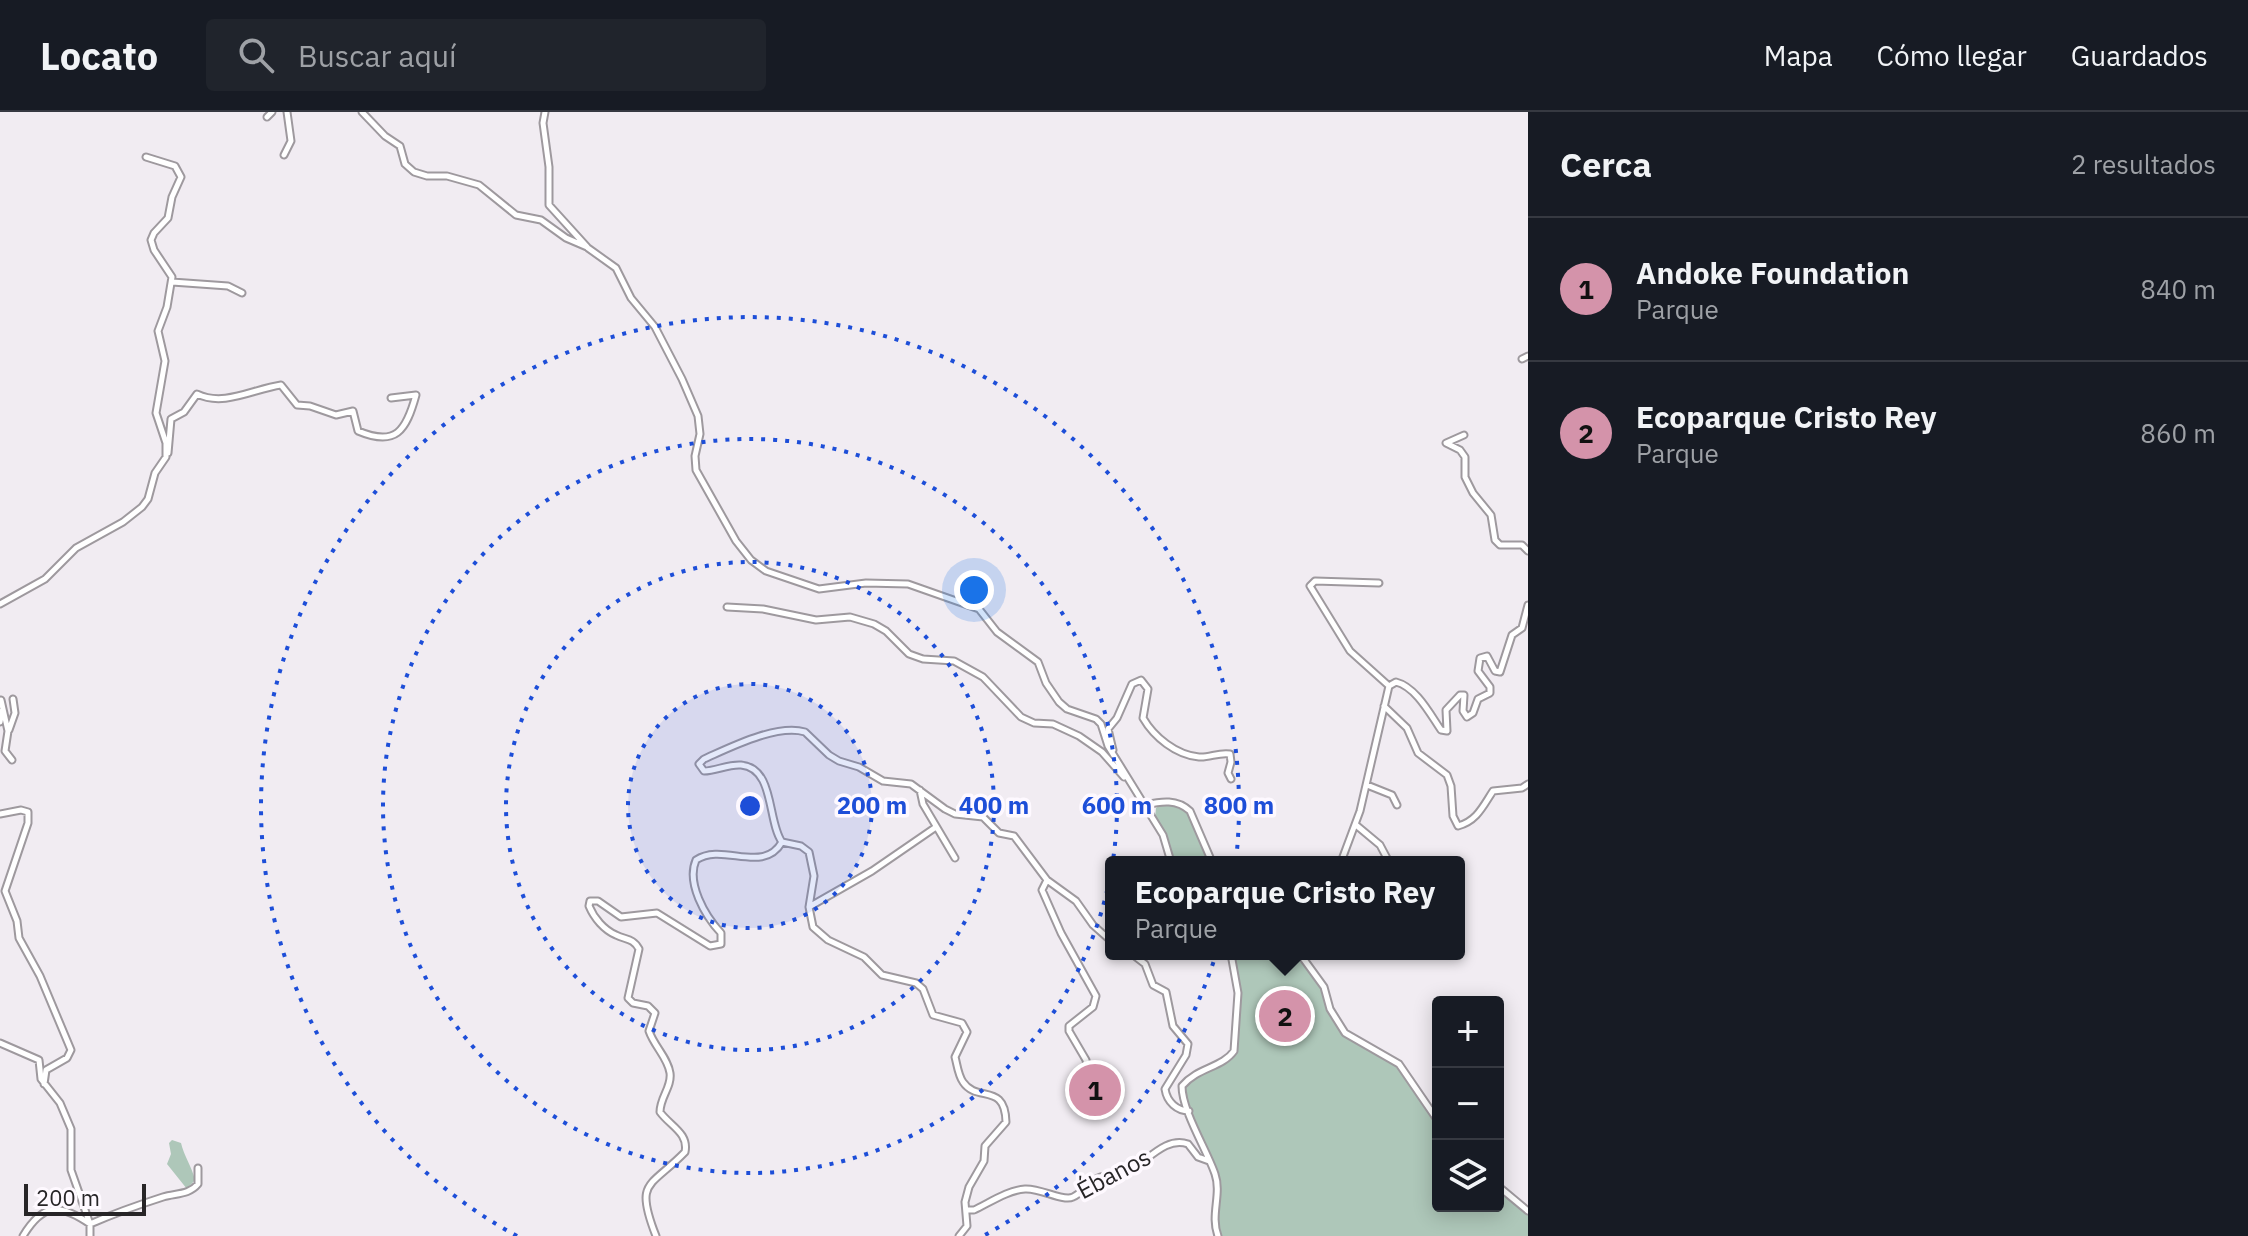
<!DOCTYPE html>
<html lang="es">
<head>
<meta charset="utf-8">
<style>
	:root { --surface:#171b24; --page:#20242c; --text:#f1f3f6; --muted:#9ea1a6; --line:#363941; --accent:#d493aa }
	body { margin:0; font-family:"IBM Plex Sans",sans-serif; background:var(--page); color:var(--text) }
	.controls { position:absolute; right:24px; bottom:24px; display:grid; overflow:hidden; border-radius:8px; box-shadow:0 4px 20px #0003 }
	.controls button { width:72px; height:72px; display:grid; place-items:center; padding:0; border:0; border-bottom:2px solid var(--line); background:var(--surface); color:var(--text); font:40px sans-serif }
	.scale { position:absolute; left:24px; bottom:20px; width:122px; box-sizing:border-box; padding-left:8px; border:4px solid #272527; border-top:0; font-size:22px; line-height:28px; white-space:nowrap; color:#272527; -webkit-text-stroke:6px #fef9ff; paint-order:stroke }
	.you { position:absolute; left:974px; top:478px; width:28px; height:28px; margin:-20px; border:6px solid #fff; border-radius:50%; background:#1a73e8; box-shadow:0 0 0 12px #1a73e833 }
	.badge { display:grid; place-items:center; width:52px; height:52px; border-radius:50%; background:var(--accent); color:#111; font-size:26px; font-weight:700 }
	.pin { position:absolute; translate:-50% -50%; border:4px solid #fff; box-shadow:0 2px 8px #0006 }
	.popup { position:absolute; left:1105px; top:744px; width:360px; height:104px; box-sizing:border-box; display:grid; place-content:center; border-radius:8px; background:var(--surface); filter:drop-shadow(0 2px 6px #0005); font-size:26px; white-space:nowrap; color:var(--muted) }
	.popup b { font-size:30px; color:var(--text) }
	.popup::after { content:''; position:absolute; left:50%; top:100%; margin-left:-16px; border:16px solid transparent; border-top-color:var(--surface) }
	.list { margin:0; padding:0; list-style:none }
	h2 { display:flex; justify-content:space-between; align-items:center; height:104px; margin:0; padding:0 32px; font-size:34px }
	h2 small { font-size:26px; font-weight:400; color:var(--muted) }
	.list li { display:grid; grid-template-columns:52px 1fr auto; gap:24px; align-items:center; box-sizing:border-box; height:144px; padding:0 32px; border-top:2px solid var(--line) }
	.list b { display:block; font-size:30px; white-space:nowrap }
	.list p { margin:0; font-size:26px; white-space:nowrap; color:var(--muted) }
	.list em { font-size:26px; font-style:normal; color:var(--muted) }
	.icon { flex:none; width:44px; height:44px; fill:none; stroke:currentColor; stroke-width:2; stroke-linecap:round; stroke-linejoin:round }
	.map { position:relative; flex:none; width:1528px; height:1124px; overflow:hidden }
	header { display:flex; align-items:center; gap:48px; box-sizing:border-box; height:112px; padding:0 40px; background:var(--surface); border-bottom:2px solid var(--line) }
	header strong { font-size:38px }
	nav { display:flex; gap:44px; margin-inline-start:auto; font-size:28px }
	.search { width:560px; height:72px; background:var(--page); display:flex; align-items:center; gap:20px; box-sizing:border-box; padding:0 28px; border-radius:8px; color:var(--muted); font-size:30px }
	main { display:flex }
	aside { flex:1; background:var(--surface) }
	.map>svg:first-child { display:block }
	.green { fill:#aec7b9 }
	.lines { fill:none; stroke-linecap:round; stroke-linejoin:round }
	.minor-casing { stroke:#9e999e; stroke-width:9 }
	.minor { stroke:#fff; stroke-width:5 }
	.ring { fill:none; stroke:#1d4ed8; stroke-width:4; stroke-dasharray:4 8 }
	.labels { text-anchor:middle; stroke-width:7; stroke-linejoin:round; paint-order:stroke }
	.street-label { font-size:24px; fill:#272527; stroke:#fef9ff }
	.centre { fill:#1d4ed8; stroke:#fef9ff; stroke-width:4 }
	.ring-label { font-size:24px; text-anchor:middle; font-weight:bold; fill:#1d4ed8; stroke:#fef9ff; stroke-width:7; stroke-linejoin:round; paint-order:stroke }
</style>
</head>
<body>
<header>
<strong>Locato</strong>
<div class="search"><svg class="icon" aria-label="search" viewBox="0 0 24 24"><circle cx="10" cy="10" r="6"/><path d="M15 15l6 6"/></svg>Buscar aquí</div>
<nav><a>Mapa</a><a>Cómo llegar</a><a>Guardados</a></nav>
</header>
<main>
<div class="map">
<svg width="1528" height="1124" viewBox="0 0 1528 1124">
	<rect width="100%" height="100%" fill="#f1ecf2"/>
	<path class="green" d="M 1165,690 L 1184,693 L 1212,750 L 1171,750 L 1155,706 L 1156,696 Z
		M 1231,842 L 1300,842 L 1324,875 L 1330,897 L 1345,921 L 1399,952 L 1438,1009 L 1438,1094 L 1498,1094 L 1498,1074 L 1528,1099 L 1528,1124 L 1218,1124 L 1217,1071 L 1182,980 L 1185,970 L 1232,943 L 1238,881 Z
		M 172,1028 L 181,1031 C 184,1044 192,1055 195,1068 L 187,1077 L 167,1052 L 171,1042 L 169,1031 Z"/>
	<g class="lines">
		<defs>
			<path id="minor" d="M 362,0 L 385,24 L 400,34 L 405,52 L 414,60 L 427,64 L 447,64 L 479,73 L 516,103 L 541,108 L 566,126 L 587,135
				M 545,0 L 543,11 L 549,55 L 549,93 L 588,136 L 616,156 L 631,186 L 655,215 L 682,267 L 698,304 L 700,322 L 695,344 L 696,358 L 736,429 L 751,448 L 766,459 L 819,477 L 866,471 L 908,472 L 979,497 L 997,520 L 1038,550 L 1046,571 L 1059,590 L 1067,597 L 1096,607 L 1101,612 L 1108,634 L 1163,723 L 1171,750
				M 267,5 L 272,0
				M 284,43 L 291,29 L 287,0
				M 172,170 L 228,174 L 242,181
				M 1522,247 L 1528,244
				M 1464,323 L 1446,331 L 1460,338 L 1465,345 L 1465,365 L 1473,381 L 1491,403 L 1495,428 L 1500,433 L 1522,433 L 1528,439
				M 168,341 L 171,307 L 184,300 L 197,282 C 224,295 253,277 281,273 L 297,293 L 310,294 L 336,303 L 353,299 L 358,319 C 396,335 406,319 416,283 L 391,286
				M 1379,471 L 1315,469 L 1310,474 L 1350,539 L 1389,574
				M 0,492 L 45,467 L 76,436 L 123,410 L 142,395 L 148,387 L 155,361 L 166,345 L 166,331 L 156,301 L 165,249 L 158,219 L 167,195 L 172,165 L 154,138 L 151,128 L 154,121 L 168,106 L 172,85 L 181,65 L 175,54 L 146,45
				M 727,495 L 763,497 L 816,508 L 850,505 L 874,512 L 886,519 L 909,542 L 923,547 L 954,549 L 983,565 L 1021,605 L 1034,611 L 1053,612 L 1079,624 L 1102,640 L 1124,665
				M 1,588 L 8,619 L 5,639 L 12,648
				M 1384,594 L 1407,616 L 1418,641 L 1447,663 L 1451,674 L 1453,704 L 1458,714 C 1477,709 1483,694 1493,679 L 1522,676 L 1528,672
				M 0,610 L 2,599
				M 9,618 L 15,601 L 13,587
				M 1113,638 L 1108,617 L 1117,606 L 1132,572 L 1141,568 L 1148,577 L 1143,606 C 1154,625 1176,643 1199,645 C 1209,646 1219,640 1230,642 L 1231,650 L 1228,661 L 1231,667
				M 1367,673 L 1392,683 L 1397,693
				M 920,678 L 923,692 L 955,746
				M 1145,693 C 1162,689 1177,687 1190,699 L 1212,750
				M 0,702 L 21,698 L 28,700 L 28,711 L 5,779 L 17,809 L 19,826 L 40,864 L 71,938 L 67,946 L 46,958 L 44,972
				M 1356,713 L 1380,733 L 1389,750
				M 782,730 L 801,734 L 809,740 L 814,764 L 809,795 L 813,815 L 828,828 L 864,845 L 882,863 L 916,871 L 923,877 L 933,903 L 962,911 L 967,920 L 955,945 C 957,952 958,963 963,970 C 977,991 1005,970 1006,1010 L 985,1034 L 984,1049 L 969,1075 L 965,1090 L 967,1114 L 959,1124
				M 1341,750 L 1360,699 L 1389,574 L 1396,570 C 1416,575 1430,602 1441,618 L 1447,619 L 1446,598 L 1460,583 L 1464,583 L 1463,599 L 1467,605 L 1473,601 L 1478,587 L 1490,581 L 1490,575 L 1478,559 L 1480,546 L 1487,544 L 1495,559 L 1500,560 L 1512,523 L 1522,516 L 1528,493
				M 1047,768 L 1042,778 L 1061,821 L 1096,884 L 1093,895 L 1069,914 L 1069,919 L 1086,948 L 1089,967
				M 809,795 L 872,759 L 936,715
				M 1132,842 L 1145,852 L 1153,873 L 1166,880 L 1173,914 L 1188,932 L 1186,943 L 1165,977 C 1167,990 1177,999 1189,999
				M 1300,842 L 1324,875 L 1330,897 L 1345,921 L 1399,952 L 1438,1009
				M 0,931 L 39,948 L 41,967 L 60,991 L 71,1017 L 71,1058 L 90,1112 L 90,1124
				M 1498,1074 L 1528,1099
				M 967,1098 L 974,1098 C 989,1091 1008,1078 1025,1077 C 1041,1076 1063,1090 1073,1085 C 1082,1081 1089,1071 1098,1066 C 1106,1062 1114,1064 1122,1062 C 1143,1056 1163,1023 1188,1032 L 1198,1045 L 1209,1049
				M 23,1124 C 43,1091 59,1091 90,1112 C 113,1102 138,1093 163,1085 C 176,1081 189,1083 198,1072 L 198,1056
				M 656,1124 C 634,1068 650,1076 685,1040 C 689,1021 670,1014 660,1000 C 660,985 672,975 670,961 C 668,946 654,934 649,919 L 655,901 L 648,894 L 633,891 L 628,886 L 639,837 C 633,826 626,828 616,823 C 604,818 594,806 589,794 L 590,789 L 598,789 L 621,805 L 657,801 L 710,834 L 721,832 L 721,821 C 705,804 686,771 696,748 C 723,730 763,763 782,730 C 767,709 775,656 741,653 C 728,652 716,659 704,659 L 699,652 L 704,647 C 731,635 776,612 805,620 L 829,643 L 839,649 L 859,655 L 883,669 L 911,672 L 945,697 L 955,702 L 983,705 L 999,721 L 1014,724 L 1047,768 L 1076,789 L 1093,813 L 1111,829
				M 1218,1124 C 1210,1103 1222,1082 1215,1062 C 1207,1038 1182,999 1182,974 C 1198,955 1222,956 1234,939 L 1238,881 L 1231,842"/>
		</defs>
		<use href="#minor" class="minor-casing"/>
		<use href="#minor" class="minor"/>
	</g>
	<circle cx="750" cy="694" r="122" fill="#1d4ed8" fill-opacity=".12"/>
	<g class="ring">
		<circle cx="750" cy="694" r="122"/>
		<circle cx="750" cy="694" r="244"/>
		<circle cx="750" cy="694" r="367"/>
		<path d="M517 1124A489 489 0 1 1 983 1124"/>
	</g>
	<g class="labels">
		<g class="street-label">
			<text transform="translate(1114 1062) rotate(-28)" y="8">Ébanos</text>
		</g>
	</g>
	<circle cx="750" cy="694" r="12" class="centre"/>
	<g class="ring-label">
		<text x="872" y="702">200 m</text>
		<text x="994" y="702">400 m</text>
		<text x="1117" y="702">600 m</text>
		<text x="1239" y="702">800 m</text>
	</g>
</svg>
<div class="controls">
<button>+</button>
<button>−</button>
<button><svg class="icon" aria-label="layers" viewBox="0 0 24 24"><path d="M12 4l9 5-9 5-9-5zM3 14l9 5 9-5"/></svg></button>
</div>
<div class="scale">200 m</div>
<div class="you"></div>
<div class="pin badge" style="left:1095px;top:978px">1</div>
<div class="pin badge" style="left:1285px;top:904px">2</div>
<div class="popup"><b>Ecoparque Cristo Rey</b>Parque</div>
</div>
<aside>
<h2>Cerca<small>2 resultados</small></h2>
<ul class="list">
<li><span class="badge">1</span><div><b>Andoke Foundation</b><p>Parque</p></div><em>840 m</em></li>
<li><span class="badge">2</span><div><b>Ecoparque Cristo Rey</b><p>Parque</p></div><em>860 m</em></li>
</ul>
</aside>
</main>
</body>
</html>
